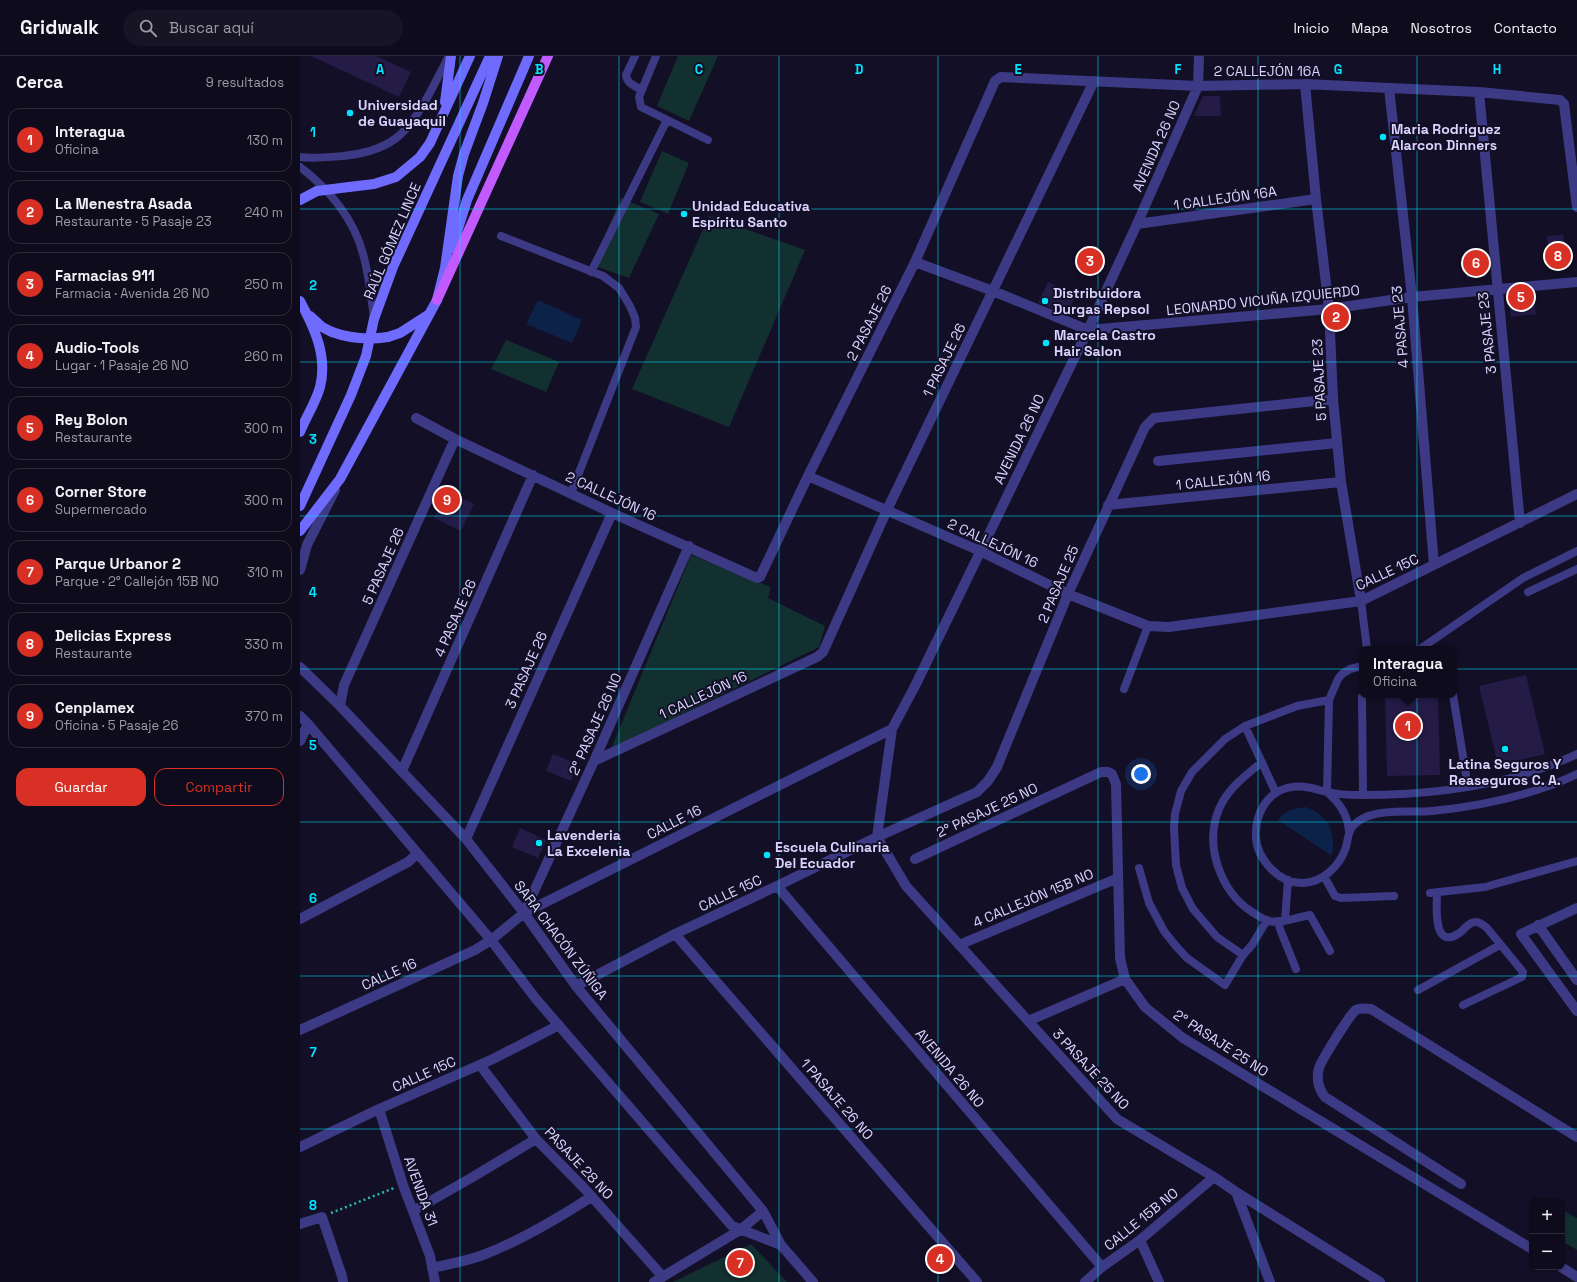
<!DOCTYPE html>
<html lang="es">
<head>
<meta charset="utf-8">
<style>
	:root { --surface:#0e0b1c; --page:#171425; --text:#f1f3f6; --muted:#9b9ba3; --line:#2e2b3b; --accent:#d93025 }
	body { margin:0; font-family:"Space Grotesk",sans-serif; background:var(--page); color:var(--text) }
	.controls { position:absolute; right:12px; bottom:12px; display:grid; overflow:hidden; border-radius:8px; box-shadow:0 1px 3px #0004 }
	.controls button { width:36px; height:36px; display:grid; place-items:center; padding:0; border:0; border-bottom:1px solid var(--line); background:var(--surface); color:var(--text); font:20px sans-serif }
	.you { position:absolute; left:841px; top:718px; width:14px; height:14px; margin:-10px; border:3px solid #fff; border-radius:50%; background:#1a73e8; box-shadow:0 0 0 6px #1a73e833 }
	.badge { display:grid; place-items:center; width:26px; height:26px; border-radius:50%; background:var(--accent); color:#fff; font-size:13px; font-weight:700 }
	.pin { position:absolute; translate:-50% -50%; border:2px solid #fff; box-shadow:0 1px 4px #0006 }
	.popup { position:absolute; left:1059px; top:590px; width:98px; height:52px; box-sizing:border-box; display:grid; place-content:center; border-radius:8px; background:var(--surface); filter:drop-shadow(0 1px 3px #0005); font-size:13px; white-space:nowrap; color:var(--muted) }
	.popup b { font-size:15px; color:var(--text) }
	.popup::after { content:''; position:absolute; left:50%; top:100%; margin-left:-8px; border:8px solid transparent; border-top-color:var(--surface) }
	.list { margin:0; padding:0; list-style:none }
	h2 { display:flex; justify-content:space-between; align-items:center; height:52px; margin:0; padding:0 16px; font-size:17px }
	h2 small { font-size:13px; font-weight:400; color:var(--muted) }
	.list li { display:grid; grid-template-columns:26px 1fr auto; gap:12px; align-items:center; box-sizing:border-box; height:64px; margin:0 8px 8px; padding:0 8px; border:1px solid var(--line); border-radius:12px }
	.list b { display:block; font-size:15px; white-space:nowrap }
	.list p { margin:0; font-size:13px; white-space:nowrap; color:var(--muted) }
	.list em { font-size:13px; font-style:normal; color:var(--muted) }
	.actions { display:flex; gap:8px; padding:12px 16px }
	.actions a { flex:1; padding:9px 0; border:1px solid var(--accent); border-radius:12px; text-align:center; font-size:14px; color:var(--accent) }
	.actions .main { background:var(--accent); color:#fff }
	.icon { flex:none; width:22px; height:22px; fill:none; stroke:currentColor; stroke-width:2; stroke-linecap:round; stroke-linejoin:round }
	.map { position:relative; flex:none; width:1277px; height:1226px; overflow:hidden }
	header { display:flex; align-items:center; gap:24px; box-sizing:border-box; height:56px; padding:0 20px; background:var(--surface); border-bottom:1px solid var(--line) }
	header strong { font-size:19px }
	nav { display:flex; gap:22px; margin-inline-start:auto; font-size:14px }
	.search { width:280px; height:36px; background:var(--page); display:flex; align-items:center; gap:10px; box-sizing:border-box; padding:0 14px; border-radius:22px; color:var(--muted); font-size:15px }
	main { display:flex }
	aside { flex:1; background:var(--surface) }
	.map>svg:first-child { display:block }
	.green { fill:#12302f }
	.water { fill:#0c2248 }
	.building { fill:#241b47 }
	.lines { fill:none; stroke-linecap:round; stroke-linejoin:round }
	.path { stroke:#2fb8b0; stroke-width:2.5; stroke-dasharray:2 3; stroke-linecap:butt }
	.lane { stroke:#3d3a85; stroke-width:8 }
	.street { stroke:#3d3a85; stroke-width:10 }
	.secondary { stroke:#6f6bff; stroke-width:10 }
	.primary { stroke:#c25bff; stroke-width:10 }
	.secondary-bridge { stroke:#6f6bff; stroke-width:10 }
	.grid { fill:none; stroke:#00e5ff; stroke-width:1; stroke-opacity:0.55 }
	.poi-dot { fill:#00e5ff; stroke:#130f26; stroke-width:1.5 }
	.labels { text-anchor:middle; stroke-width:4; stroke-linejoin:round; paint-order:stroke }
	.street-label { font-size:14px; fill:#d9d4ff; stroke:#130f26 }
	.poi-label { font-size:14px; font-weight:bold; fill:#d9d4ff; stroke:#130f26; text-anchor:start }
	.grid-label { font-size:13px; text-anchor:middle; font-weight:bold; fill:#00e5ff; stroke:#130f26; stroke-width:4; stroke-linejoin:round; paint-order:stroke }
</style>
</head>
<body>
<header>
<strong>Gridwalk</strong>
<div class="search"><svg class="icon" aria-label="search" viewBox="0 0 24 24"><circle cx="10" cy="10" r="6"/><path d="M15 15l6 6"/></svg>Buscar aquí</div>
<nav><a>Inicio</a><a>Mapa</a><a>Nosotros</a><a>Contacto</a></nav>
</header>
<main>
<aside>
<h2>Cerca<small>9 resultados</small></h2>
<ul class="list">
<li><span class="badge">1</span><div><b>Interagua</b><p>Oficina</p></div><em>130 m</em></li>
<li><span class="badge">2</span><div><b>La Menestra Asada</b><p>Restaurante · 5 Pasaje 23</p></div><em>240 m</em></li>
<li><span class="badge">3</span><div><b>Farmacias 911</b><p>Farmacia · Avenida 26 NO</p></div><em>250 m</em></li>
<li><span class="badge">4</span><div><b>Audio-Tools</b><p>Lugar · 1 Pasaje 26 NO</p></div><em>260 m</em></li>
<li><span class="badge">5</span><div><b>Rey Bolon</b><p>Restaurante</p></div><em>300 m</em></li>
<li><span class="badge">6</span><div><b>Corner Store</b><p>Supermercado</p></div><em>300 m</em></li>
<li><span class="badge">7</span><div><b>Parque Urbanor 2</b><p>Parque · 2° Callejón 15B NO</p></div><em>310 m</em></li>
<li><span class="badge">8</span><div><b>Delicias Express</b><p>Restaurante</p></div><em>330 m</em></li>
<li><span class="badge">9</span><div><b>Cenplamex</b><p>Oficina · 5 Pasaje 26</p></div><em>370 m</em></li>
</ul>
<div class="actions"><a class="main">Guardar</a><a>Compartir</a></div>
</aside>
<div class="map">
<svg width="1277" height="1226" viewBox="0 0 1277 1226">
	<rect width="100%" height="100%" fill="#130f26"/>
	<path class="green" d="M 378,0 L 418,0 L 389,65 L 357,50 Z
		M 362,95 L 389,107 L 368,158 L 340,146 Z
		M 321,142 L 359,158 L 329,222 L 292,209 Z
		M 409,160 L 505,194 L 429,371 L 332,333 Z
		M 206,284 L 259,306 L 246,336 L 191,313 Z
		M 391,499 L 471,531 L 468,542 L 525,570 L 519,591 L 311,693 Z
		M 1264,1155 L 1277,1162 L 1277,1194 L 1262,1185 L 1262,1159 Z
		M 451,1188 L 487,1226 L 373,1226 Z"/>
	<path class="water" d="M 238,244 L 282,264 L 272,287 L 226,268 Z
		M 1006,751 C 1029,760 1036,775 1032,800 L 978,764 C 986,754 993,752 1006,751 Z"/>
	<path class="building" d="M 11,0 L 76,0 L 111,16 L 99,41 Z
		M 903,40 L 920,40 L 921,60 L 894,60 Z
		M 1263,179 L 1267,206 L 1250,210 L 1247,180 Z
		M 789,190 L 800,195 L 792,212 L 782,207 Z
		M 1184,193 L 1187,220 L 1167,222 L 1164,195 Z
		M 748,226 L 776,239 L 767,258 L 738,247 Z
		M 1233,239 L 1236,258 L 1211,261 L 1208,241 Z
		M 147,435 L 174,448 L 161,475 L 134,462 Z
		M 1226,619 L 1245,698 L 1198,709 L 1179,630 Z
		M 1085,639 L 1138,639 L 1140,719 L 1087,720 Z
		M 253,698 L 278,708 L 271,725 L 246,715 Z
		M 220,772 L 246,784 L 238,802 L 212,791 Z"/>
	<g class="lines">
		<path class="path" d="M 31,1157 L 94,1132"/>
		<path class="lane" d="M 335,0 L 326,19 C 327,28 335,30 342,34
			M 356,0 L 339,41 L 341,51 L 408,84
			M 0,101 C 13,103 29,101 43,100 C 63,98 86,92 101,78 C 122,57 135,26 149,0
			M 0,111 C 29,133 54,163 63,198 C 69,219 71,241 74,262
			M 201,180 L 303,220 L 319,232 L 330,250 L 335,262 L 336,271 L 271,437
			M 291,216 L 367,64
			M 1228,536 L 1277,513
			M 1061,545 L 1067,593
			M 1120,593 L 1223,522 L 1277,495
			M 824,633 L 848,570
			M 1153,639 L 1168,731
			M 1062,641 L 1063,739
			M 945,670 L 976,737
			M 1277,698 C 1212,729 1132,739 1061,739 C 1050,739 1039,739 1028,736 C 1014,733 1002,728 987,732 C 965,738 955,760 956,781 C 957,803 979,828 1003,827 C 1023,826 1040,810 1046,791 C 1048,784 1048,775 1053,770 C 1057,765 1066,760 1072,759 C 1091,753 1113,757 1132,755 C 1181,750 1233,739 1277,718
			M 962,706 C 945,720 928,732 919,753 C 904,789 920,835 952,856 C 957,859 963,863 968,865 C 981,868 998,861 1010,859 L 1030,895
			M 1049,778 C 1049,760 1040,747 1027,736 L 1029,644 L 1038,623 L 1042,618 L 1050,613 L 1062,610
			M 839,812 L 849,847 L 864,875 L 875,889 L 887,902 L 925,929 L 943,899 L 952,889 L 967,864
			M 1024,820 L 1035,840 L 1041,842 L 1094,840
			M 1137,836 C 1137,848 1132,894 1158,878 C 1164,875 1167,866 1176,866 C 1180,866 1183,869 1187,872 L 1223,916 L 1222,921 L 1163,949
			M 1130,837 L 1185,831 L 1277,805
			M 985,864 L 988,824
			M 978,865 L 980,873 L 996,913
			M 943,899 L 917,881 L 893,853 L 882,832 L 876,809 L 874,772 L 875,758 L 881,735 L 892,716 L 925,683 L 945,670 L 997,650 L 1029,644
			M 1118,934 L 1200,889"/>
		<path class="street" d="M 899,0 L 898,30 L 837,168 L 788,274 L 615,630 L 592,673 L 577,781 L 606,830 L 817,1063 L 914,1121 L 936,1136 L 1080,1226
			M 1005,28 L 1016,143 L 1029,253 L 1033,343 L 1041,426 L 1061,545
			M 1089,32 L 1112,241 L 1134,509
			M 1179,36 L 1220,467
			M 837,168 L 1016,143
			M 615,206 L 693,235 L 788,274 L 1029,253 L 1112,241 L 1277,226
			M 116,362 L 155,383 L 312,457 L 457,522 L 460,521 L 508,420 L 615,206 L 695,25 L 701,21 L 898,30 L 1005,28 L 1089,32 L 1179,36 L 1260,44 L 1264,48 L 1277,151
			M 858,405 L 1037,387
			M 508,420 L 680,495 L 768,538 L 848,570 L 869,571 L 1061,545 L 1277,438
			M 808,449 L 1041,426
			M 0,514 L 7,489 L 35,434
			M 0,611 L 40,650 L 166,783 L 224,857 L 276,930 L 463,1155 L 481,1189 L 513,1226
			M 40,650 L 44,629 L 155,383
			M 0,660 L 8,668 L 191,884 L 236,943 L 432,1170 L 481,1189
			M 0,685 L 8,668
			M 294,705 L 517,601 L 523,596 L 587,454 L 794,25
			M 102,715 L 233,419
			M 166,783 L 312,457
			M 615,803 L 801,716 L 808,716 L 812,718 L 816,728 L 820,902 L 825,923 L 845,951 L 883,982 L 1232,1193
			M 477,830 L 802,1211
			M 1277,852 L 1221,878 L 1277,955
			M 224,857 L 294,705 L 389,490
			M 0,863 L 108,806 L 117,798
			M 1238,869 L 1277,924
			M 375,878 L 677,1226
			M 659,889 L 818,822
			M 276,930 L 375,878 L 477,830 L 577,781 L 677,736 L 688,725 L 697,711 L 768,538 L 845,371 L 854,362 L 1033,343
			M 728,965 L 825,923
			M 0,974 L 175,894 L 191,884 L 224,857 L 592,673
			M 180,1009 L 236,1083 L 285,1133 L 363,1221
			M 79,1053 L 103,1129 L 130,1200 L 135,1226
			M 0,1091 L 79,1053 L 193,1003 L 259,969
			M 1161,1128 L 1025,1041 C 1018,1032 1016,1023 1019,1012 C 1021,1005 1050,958 1056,954 C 1060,951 1066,953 1071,953 L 1277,1081
			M 936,1136 L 970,1226
			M 113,1155 L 171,1122 L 236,1083
			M 0,1168 L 22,1161 L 42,1220 L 43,1226
			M 840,1184 L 859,1226
			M 1261,1211 L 1277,1221
			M 132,1212 C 149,1208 167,1205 183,1199 C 222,1184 257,1163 291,1141
			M 354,1226 L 440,1174 L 463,1155
			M 785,1226 L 802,1211 L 840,1184 L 914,1121"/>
		<path class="secondary" d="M 145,46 L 151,0
			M 49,131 L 74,128 L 96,121 L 120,101 L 130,87 L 170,0
			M 0,144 L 17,135
			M 152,192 L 167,144 L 229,0
			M 0,245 C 14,271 28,300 20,331 C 16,346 6,361 0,376
			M 10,260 L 22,271 L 32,276
			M 88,281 L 100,277 L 128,259
			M 0,450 L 51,339 L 66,300 L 74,263 L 93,211 L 190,0
			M 0,475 L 40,423 L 137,244 L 145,212 L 158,120 L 164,98 L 183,47 L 198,0"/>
		<path class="primary" d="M 137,244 L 248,0"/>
		<path class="secondary-bridge" d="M 17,135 L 49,131
			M 32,276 C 51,283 68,284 88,281"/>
	</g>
	<path class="grid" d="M 160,0 L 160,1226M 319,0 L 319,1226M 479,0 L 479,1226M 638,0 L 638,1226M 798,0 L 798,1226M 958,0 L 958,1226M 1117,0 L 1117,1226M 0,153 L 1277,153M 0,306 L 1277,306M 0,460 L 1277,460M 0,613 L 1277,613M 0,766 L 1277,766M 0,920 L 1277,920M 0,1073 L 1277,1073"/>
	<g class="poi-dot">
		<circle cx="50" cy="57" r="4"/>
		<circle cx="1083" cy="81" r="4"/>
		<circle cx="384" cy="158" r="4"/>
		<circle cx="745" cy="245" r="4"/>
		<circle cx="746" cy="287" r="4"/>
		<circle cx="1205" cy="693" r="4"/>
		<circle cx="239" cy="787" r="4"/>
		<circle cx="467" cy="799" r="4"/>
	</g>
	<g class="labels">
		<g class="street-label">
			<text x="967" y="20">2 CALLEJÓN 16A</text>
			<text transform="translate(856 90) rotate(-66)" y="5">AVENIDA 26 NO</text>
			<text transform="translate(925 142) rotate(-8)" y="5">1 CALLEJÓN 16A</text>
			<text transform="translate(92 185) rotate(-67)" y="5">RAÚL GÓMEZ LINCE</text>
			<text transform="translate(963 244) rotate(-6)" y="5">LEONARDO VICUÑA IZQUIERDO</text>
			<text transform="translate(569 267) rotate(-63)" y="5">2 PASAJE 26</text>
			<text transform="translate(1100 271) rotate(-95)" y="5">4 PASAJE 23</text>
			<text transform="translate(1187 277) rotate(-96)" y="5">3 PASAJE 23</text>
			<text transform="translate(644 304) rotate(-64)" y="5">1 PASAJE 26</text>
			<text transform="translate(1019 324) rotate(-93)" y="5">5 PASAJE 23</text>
			<text transform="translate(719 383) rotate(-64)" y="5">AVENIDA 26 NO</text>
			<text transform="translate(923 424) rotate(-6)" y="5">1 CALLEJÓN 16</text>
			<text transform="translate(311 440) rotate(25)" y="5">2 CALLEJÓN 16</text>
			<text transform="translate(693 487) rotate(25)" y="5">2 CALLEJÓN 16</text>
			<text transform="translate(83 510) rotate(-66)" y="5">5 PASAJE 26</text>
			<text transform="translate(1087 516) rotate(-25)" y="5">CALLE 15C</text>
			<text transform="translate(758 528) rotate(-67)" y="5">2 PASAJE 25</text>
			<text transform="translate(155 562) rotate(-66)" y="5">4 PASAJE 26</text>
			<text transform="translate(226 614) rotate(-66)" y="5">3 PASAJE 26</text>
			<text transform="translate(403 639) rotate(-25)" y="5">1 CALLEJÓN 16</text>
			<text transform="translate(295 668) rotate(-66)" y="5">2° PASAJE 26 NO</text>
			<text transform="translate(687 754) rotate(-25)" y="5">2° PASAJE 25 NO</text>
			<text transform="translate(374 766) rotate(-27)" y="5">CALLE 16</text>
			<text transform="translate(430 837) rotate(-25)" y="5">CALLE 15C</text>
			<text transform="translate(733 842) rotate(-23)" y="5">4 CALLEJÓN 15B NO</text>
			<text transform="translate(261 884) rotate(53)" y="5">SARA CHACÓN ZÚÑIGA</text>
			<text transform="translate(89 918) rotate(-24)" y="5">CALLE 16</text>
			<text transform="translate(921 987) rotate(33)" y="5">2° PASAJE 25 NO</text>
			<text transform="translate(650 1012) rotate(50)" y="5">AVENIDA 26 NO</text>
			<text transform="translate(791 1013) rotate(47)" y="5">3 PASAJE 25 NO</text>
			<text transform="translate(124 1018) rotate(-24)" y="5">CALLE 15C</text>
			<text transform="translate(537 1043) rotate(49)" y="5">1 PASAJE 26 NO</text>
			<text transform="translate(279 1107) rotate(47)" y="5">PASAJE 28 NO</text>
			<text transform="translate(121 1135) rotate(70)" y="5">AVENIDA 31</text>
			<text transform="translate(841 1163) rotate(-39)" y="5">CALLE 15B NO</text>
		</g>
		<g class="poi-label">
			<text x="58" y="54">Universidad<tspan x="58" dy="16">de Guayaquil</tspan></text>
			<text x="1091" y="78">Maria Rodriguez<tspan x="1091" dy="16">Alarcon Dinners</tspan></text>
			<text x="392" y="155">Unidad Educativa<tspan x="392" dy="16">Espíritu Santo</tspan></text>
			<text x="753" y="242">Distribuidora<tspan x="753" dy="16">Durgas Repsol</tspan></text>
			<text x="754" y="284">Marcela Castro<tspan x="754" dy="16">Hair Salon</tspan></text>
			<text x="1205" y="713" text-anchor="middle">Latina Seguros Y<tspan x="1205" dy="16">Reaseguros C. A.</tspan></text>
			<text x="247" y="784">Lavenderia<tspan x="247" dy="16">La Excelenia</tspan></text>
			<text x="475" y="796">Escuela Culinaria<tspan x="475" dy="16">Del Ecuador</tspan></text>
		</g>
	</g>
	<g class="grid-label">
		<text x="80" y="18">A</text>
		<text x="239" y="18">B</text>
		<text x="399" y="18">C</text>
		<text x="559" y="18">D</text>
		<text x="718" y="18">E</text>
		<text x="878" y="18">F</text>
		<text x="1038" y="18">G</text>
		<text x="1197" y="18">H</text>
		<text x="13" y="81">1</text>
		<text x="13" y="234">2</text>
		<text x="13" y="388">3</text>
		<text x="13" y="541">4</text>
		<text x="13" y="694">5</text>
		<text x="13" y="847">6</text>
		<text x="13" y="1001">7</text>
		<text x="13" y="1154">8</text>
	</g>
</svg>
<div class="controls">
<button>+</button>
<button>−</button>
</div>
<div class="you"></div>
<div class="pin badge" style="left:1108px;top:670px">1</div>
<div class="popup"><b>Interagua</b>Oficina</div>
<div class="pin badge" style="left:1036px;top:261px">2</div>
<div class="pin badge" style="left:790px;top:205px">3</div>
<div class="pin badge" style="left:640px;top:1203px">4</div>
<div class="pin badge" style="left:1221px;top:241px">5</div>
<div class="pin badge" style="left:1176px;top:207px">6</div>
<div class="pin badge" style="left:440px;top:1207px">7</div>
<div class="pin badge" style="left:1258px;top:200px">8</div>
<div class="pin badge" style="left:147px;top:444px">9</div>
</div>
</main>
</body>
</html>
